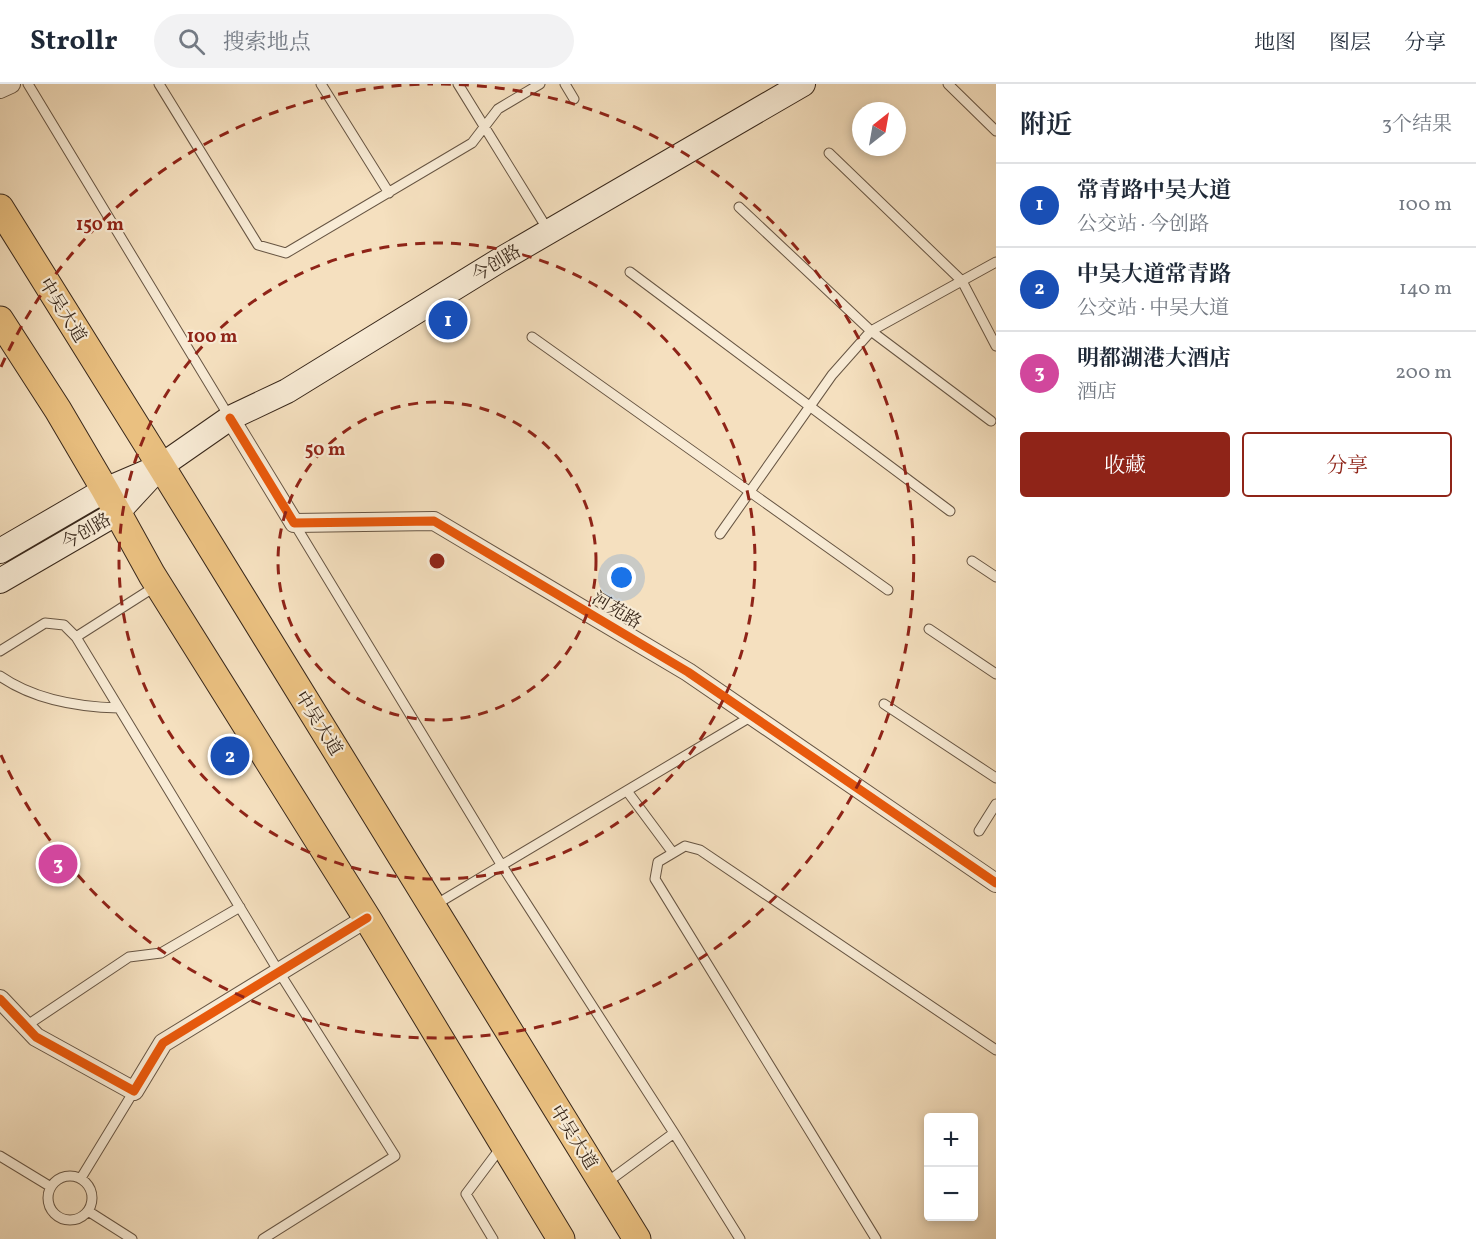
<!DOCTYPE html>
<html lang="zh">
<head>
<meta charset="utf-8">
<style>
	:root { --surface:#fff; --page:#f2f2f3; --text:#1f2937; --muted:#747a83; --line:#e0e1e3; --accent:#8f2418 }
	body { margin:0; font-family:Vollkorn,"Noto Serif SC",serif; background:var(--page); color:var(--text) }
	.controls { position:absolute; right:18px; bottom:18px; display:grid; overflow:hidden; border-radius:6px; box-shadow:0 3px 9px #0003 }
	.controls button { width:54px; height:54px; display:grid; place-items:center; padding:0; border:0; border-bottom:2px solid var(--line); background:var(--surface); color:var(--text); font:30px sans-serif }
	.compass { position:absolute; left:852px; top:18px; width:54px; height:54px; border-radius:50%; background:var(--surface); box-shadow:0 3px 9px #0003; rotate:31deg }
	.you { position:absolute; left:622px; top:494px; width:21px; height:21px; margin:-15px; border:4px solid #fff; border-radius:50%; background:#1a73e8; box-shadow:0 0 0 9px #1a73e833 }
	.badge { display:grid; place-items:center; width:39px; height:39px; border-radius:50%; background:var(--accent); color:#fff; font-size:20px; font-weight:700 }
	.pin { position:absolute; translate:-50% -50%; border:3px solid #fff; box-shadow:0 2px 6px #0006 }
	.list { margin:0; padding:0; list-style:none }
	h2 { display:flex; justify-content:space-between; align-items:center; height:78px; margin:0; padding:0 24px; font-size:26px }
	h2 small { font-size:20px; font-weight:400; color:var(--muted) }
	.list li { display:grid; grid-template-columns:39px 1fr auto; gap:18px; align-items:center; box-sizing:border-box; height:84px; padding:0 24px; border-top:2px solid var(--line) }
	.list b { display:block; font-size:22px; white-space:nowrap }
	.list p { margin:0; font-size:20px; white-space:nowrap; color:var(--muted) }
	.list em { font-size:20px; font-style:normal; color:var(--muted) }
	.actions { display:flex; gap:12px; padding:18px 24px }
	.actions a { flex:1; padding:14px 0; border:2px solid var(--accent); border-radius:6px; text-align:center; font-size:21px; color:var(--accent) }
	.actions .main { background:var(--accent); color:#fff }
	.icon { flex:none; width:33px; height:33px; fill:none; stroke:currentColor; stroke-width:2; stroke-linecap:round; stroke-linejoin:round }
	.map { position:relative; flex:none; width:996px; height:1155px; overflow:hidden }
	header { display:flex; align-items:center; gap:36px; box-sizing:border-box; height:84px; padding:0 30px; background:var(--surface); border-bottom:2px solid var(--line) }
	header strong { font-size:28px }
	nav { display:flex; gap:33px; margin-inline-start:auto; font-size:21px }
	.search { width:420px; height:54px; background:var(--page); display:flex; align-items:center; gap:15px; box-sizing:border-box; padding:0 21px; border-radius:33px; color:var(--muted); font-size:22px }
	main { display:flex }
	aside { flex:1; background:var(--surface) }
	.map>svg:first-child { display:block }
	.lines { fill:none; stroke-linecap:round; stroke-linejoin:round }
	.lane-casing { stroke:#675543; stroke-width:11 }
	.street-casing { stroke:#675543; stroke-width:20 }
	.secondary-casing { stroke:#38271a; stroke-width:26 }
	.primary-casing { stroke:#38271a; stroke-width:29 }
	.lane { stroke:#f8ebd5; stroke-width:9 }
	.street { stroke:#f8ebd5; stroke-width:18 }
	.secondary { stroke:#f8ebd5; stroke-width:24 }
	.primary { stroke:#eac080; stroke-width:27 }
	.cycleway-casing { stroke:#f8ebd5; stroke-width:13 }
	.cycleway { stroke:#e8590c; stroke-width:9 }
	.ring { fill:none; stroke:#8f2418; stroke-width:3; stroke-dasharray:10 8 }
	.labels { text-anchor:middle; stroke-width:4.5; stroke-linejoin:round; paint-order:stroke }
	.street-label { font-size:18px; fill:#38271a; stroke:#f8ebd5 }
	.centre { fill:#8f2418; stroke:#f8ebd5; stroke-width:3 }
	.ring-label { font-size:18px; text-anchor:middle; font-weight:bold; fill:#8f2418; stroke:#f8ebd5; stroke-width:4.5; stroke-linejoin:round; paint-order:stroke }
</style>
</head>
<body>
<header>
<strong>Strollr</strong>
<div class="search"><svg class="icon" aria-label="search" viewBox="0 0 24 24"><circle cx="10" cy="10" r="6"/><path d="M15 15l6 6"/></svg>搜索地点</div>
<nav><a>地图</a><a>图层</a><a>分享</a></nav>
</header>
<main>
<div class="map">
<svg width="996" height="1155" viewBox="0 0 996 1155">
	<rect width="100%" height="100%" fill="#f5e0bf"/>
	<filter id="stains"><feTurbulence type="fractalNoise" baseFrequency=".00333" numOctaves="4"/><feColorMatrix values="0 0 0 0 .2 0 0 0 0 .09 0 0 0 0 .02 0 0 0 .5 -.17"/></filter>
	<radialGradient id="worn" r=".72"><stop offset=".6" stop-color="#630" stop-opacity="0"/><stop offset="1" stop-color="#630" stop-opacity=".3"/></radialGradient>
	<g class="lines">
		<defs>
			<path id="lane" d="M 28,0 L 230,334
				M 159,0 L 258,161 L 286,169 L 472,59 L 498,25 L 540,0
				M 321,0 L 389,109
				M 458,0 L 548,146
				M 565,0 L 574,15
				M 948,0 L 996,47
				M 829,69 L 962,197 L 996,262
				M 739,123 L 871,247 L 991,337
				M 630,188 L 950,427
				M 532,253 L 888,506
				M 294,439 L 499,777 L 674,1049 L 740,1155
				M 720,450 L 832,291 L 871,247 L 996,178
				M 972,477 L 996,493
				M 929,545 L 996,590
				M 76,553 L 156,502
				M 0,567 L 45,539 L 64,541 L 76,553 L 279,888 L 395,1072 L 263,1155
				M 0,592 C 33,615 79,623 119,624
				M 884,620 L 996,694
				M 627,707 L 673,769
				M 979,747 L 996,720
				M 435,821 L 752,632
				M 26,942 L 129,873 L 161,869 L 240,823
				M 0,1072 L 51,1103
				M48 1114a22 22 0 1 1 44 0a22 22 0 1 1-44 0Z
				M 81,1094 L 134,1007
				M 606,1099 L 674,1049
				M 88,1127 L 132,1155
				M 493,1155 L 466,1110 L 502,1062
				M 876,1155 L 655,795 L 658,778 L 685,762 L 700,766 L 996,966"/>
			<path id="street" d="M 0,5 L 11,0
				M 230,334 L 294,439 L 434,437 L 688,588 L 996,799
				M 0,915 L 36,953 L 134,1007 L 163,959 L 367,834"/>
			<path id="secondary" d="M 0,467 L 105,406 L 161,382 L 230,334 L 287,307 L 500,176 L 803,0
				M 0,497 L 117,429 L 153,390"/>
			<path id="primary" d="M 0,124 L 161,382 L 637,1155
				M 0,236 L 58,326 L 105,406 L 152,491 L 367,834 L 561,1155"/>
		</defs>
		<use href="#lane" class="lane-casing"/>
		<use href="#street" class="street-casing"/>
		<use href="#secondary" class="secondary-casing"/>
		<use href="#primary" class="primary-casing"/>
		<use href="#lane" class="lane"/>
		<use href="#street" class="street"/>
		<use href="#secondary" class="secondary"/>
		<use href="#primary" class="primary"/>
		<defs>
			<path id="cycleway" d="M 230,334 L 294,439 L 434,437 L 688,588 L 996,799
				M 0,915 L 36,953 L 134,1007 L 163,959 L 367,834"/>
		</defs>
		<use href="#cycleway" class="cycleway-casing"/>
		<use href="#cycleway" class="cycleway"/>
	</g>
	<g class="ring">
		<circle cx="437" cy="477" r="159"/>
		<circle cx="437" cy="477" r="318"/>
		<path d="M1 283A477 477 0 0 1 433 0M441 0A477 477 0 1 1 1 671"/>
	</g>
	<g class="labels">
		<g class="street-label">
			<text transform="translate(496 179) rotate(-31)" y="6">今创路</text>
			<text transform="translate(63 226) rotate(58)" y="6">中吴大道</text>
			<text transform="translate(86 447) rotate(-30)" y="6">今创路</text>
			<text transform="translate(617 526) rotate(31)" y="6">河苑路</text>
			<text transform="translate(319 639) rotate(58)" y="6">中吴大道</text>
			<text transform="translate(574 1053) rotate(58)" y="6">中吴大道</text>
		</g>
	</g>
	<circle cx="437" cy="477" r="9" class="centre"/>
	<g class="ring-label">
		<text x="100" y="146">150 m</text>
		<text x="212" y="258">100 m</text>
		<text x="325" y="371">50 m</text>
	</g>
	<rect width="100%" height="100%" filter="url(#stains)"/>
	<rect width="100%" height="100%" fill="url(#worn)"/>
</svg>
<div class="controls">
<button>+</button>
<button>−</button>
</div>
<svg class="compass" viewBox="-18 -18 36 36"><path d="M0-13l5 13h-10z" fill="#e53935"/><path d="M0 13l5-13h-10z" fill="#747a83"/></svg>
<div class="you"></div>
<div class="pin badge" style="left:448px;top:236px;background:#1a4fb4">1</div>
<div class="pin badge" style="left:230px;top:672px;background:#1a4fb4">2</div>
<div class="pin badge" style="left:58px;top:780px;background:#d1479c">3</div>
</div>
<aside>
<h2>附近<small>3个结果</small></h2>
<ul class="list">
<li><span class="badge" style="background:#1a4fb4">1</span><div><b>常青路中吴大道</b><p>公交站 · 今创路</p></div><em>100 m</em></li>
<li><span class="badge" style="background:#1a4fb4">2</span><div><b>中吴大道常青路</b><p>公交站 · 中吴大道</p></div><em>140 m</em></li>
<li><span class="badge" style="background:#d1479c">3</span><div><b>明都湖港大酒店</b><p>酒店</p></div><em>200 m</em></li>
</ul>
<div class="actions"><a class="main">收藏</a><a>分享</a></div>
</aside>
</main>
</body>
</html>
